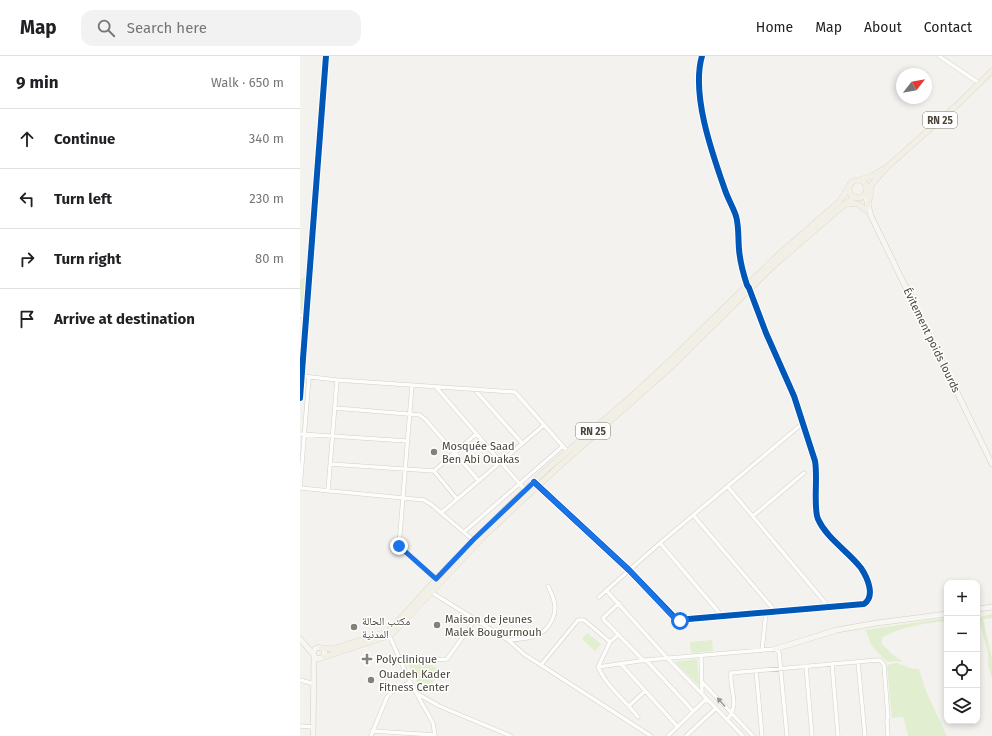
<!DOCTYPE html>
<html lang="en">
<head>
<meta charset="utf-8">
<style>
	:root { --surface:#fff; --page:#f2f2f2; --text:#202124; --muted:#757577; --line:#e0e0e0 }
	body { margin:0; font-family:"Fira Sans","Noto Naskh Arabic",sans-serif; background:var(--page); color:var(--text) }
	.controls { position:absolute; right:12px; bottom:12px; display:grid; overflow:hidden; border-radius:8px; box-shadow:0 2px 6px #0003 }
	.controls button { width:36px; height:36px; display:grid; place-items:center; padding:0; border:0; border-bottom:1px solid var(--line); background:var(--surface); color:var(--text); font:20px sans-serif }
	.compass { position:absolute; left:596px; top:12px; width:36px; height:36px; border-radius:50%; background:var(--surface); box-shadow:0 2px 6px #0003; rotate:59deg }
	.stop { position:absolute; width:12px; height:12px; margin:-9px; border:3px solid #1a73e8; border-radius:50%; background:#fff }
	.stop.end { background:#1a73e8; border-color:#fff; box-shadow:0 1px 4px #0008 }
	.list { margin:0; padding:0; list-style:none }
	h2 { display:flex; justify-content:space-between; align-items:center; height:52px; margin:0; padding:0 16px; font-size:17px }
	h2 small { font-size:13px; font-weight:400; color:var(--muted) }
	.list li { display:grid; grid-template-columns:26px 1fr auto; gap:12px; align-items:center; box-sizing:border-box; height:60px; padding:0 16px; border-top:1px solid var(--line) }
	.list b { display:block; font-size:15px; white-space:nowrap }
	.list em { font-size:13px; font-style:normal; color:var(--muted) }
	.icon { flex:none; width:22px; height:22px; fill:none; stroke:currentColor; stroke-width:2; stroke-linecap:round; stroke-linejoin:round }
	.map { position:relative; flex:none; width:692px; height:680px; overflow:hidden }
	header { display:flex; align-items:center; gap:24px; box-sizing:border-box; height:56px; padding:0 20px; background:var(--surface); border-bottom:1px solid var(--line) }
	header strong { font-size:19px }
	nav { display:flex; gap:22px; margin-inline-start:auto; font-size:14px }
	.search { width:280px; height:36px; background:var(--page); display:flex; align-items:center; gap:10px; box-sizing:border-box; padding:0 14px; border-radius:12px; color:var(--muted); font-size:15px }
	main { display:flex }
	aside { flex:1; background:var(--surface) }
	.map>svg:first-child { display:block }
	.green { fill:#e1eecf }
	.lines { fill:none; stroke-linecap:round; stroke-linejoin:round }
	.street-casing { stroke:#d2d0cb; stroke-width:4.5 }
	.secondary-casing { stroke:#d3cfc5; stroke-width:6 }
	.primary-casing { stroke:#d6cebb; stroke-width:6 }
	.street { stroke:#fdfdfc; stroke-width:3.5 }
	.secondary { stroke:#f7f6f1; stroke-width:5 }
	.primary { stroke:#f2efe6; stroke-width:5.5 }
	.cycleway-casing { stroke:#fff; stroke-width:8 }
	.cycleway { stroke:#0057b8; stroke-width:6 }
	.oneway { fill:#9b9791 }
	.route { stroke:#1a73e8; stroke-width:5 }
	.poi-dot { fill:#868178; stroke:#fff; stroke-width:1.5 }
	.labels { text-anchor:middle; stroke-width:3; stroke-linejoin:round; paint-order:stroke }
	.shield { fill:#fff; stroke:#817c74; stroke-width:1 }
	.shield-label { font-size:10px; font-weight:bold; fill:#4b4439 }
	.street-label { font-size:11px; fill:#4b4439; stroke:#fff }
	.poi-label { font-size:11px; fill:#4b4439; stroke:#fff; text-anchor:start }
</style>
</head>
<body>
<header>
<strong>Map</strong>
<div class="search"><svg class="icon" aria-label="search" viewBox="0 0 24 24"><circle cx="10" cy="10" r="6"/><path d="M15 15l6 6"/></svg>Search here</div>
<nav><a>Home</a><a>Map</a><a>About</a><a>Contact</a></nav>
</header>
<main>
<aside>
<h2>9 min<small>Walk · 650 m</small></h2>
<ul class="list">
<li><svg class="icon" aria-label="ahead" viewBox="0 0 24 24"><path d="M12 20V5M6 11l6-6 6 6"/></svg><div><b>Continue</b></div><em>340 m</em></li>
<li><svg class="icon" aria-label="left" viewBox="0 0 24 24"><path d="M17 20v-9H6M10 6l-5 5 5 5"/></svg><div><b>Turn left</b></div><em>230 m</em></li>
<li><svg class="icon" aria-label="right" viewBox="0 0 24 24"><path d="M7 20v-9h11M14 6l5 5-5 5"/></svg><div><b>Turn right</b></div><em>80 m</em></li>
<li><svg class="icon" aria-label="arrive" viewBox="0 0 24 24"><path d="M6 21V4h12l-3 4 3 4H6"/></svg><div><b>Arrive at destination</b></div></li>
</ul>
</aside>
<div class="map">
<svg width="692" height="680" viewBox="0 0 692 680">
	<rect width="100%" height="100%" fill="#f4f2ee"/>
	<path class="green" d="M 6,215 L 5,251 L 3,254 L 1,253 L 1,251 L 0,224 L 5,221 Z
		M 692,558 L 692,562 L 683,563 L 692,602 L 692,622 L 688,610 L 688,598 L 679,564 L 680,561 Z
		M 647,562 L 647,565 C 628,567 598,571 582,582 L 582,588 L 592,598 L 603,606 L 595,605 L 588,606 L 585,604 L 571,589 L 567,577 L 564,574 Z
		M 287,577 L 301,588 L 295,595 L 282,583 Z
		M 412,584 L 413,595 L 391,597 L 390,586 Z
		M 397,603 L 399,630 L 375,606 Z
		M 127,607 L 139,613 L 131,632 L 117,626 L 108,608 Z
		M 597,607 L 613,613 L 619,613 L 625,633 L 647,680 L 608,680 L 604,663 L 602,661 L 592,662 L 587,610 L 590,608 Z"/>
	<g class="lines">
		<defs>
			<path id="street" d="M 639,0 L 679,27
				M 0,259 L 7,260
				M 2,320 L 37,324 L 215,336 L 268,396
				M 112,329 L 99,490 L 136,523
				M 136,331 L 225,434
				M 174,333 L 222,387
				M 35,352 L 120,359 L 126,364 L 179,425
				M 0,378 L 107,385
				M 30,408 L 134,415 L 157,443
				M 134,415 L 176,378
				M 237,430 L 329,514 L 377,564 L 564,548 C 576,540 567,521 561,512 C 548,495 527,483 518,463 C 513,452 518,421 515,405 L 494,340 L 466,277 L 449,232 L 447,229 C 443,217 440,206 439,193 C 438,182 439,170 436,160 C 433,151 428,143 425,134 C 412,97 391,38 402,0
				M 428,431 L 528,550
				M 0,432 L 124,444 L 132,449 L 173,484
				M 0,432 L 9,321
				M 28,435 L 37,324
				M 141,457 L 244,369
				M 394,460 L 475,555
				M 453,460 L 504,417
				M 164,476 L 263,390
				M 360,487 L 422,560
				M 306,534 L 368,603 L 443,680
				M 131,536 L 208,584 L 225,599 L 241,609 L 278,564 L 284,564 L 310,586
				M 299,541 L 360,487 L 503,367
				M 319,547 L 303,562 L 304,564 L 344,605
				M 89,579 L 110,626 L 133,667 L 135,680
				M 318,579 L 310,586 L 298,611 C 307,631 325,644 338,661
				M 209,584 C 226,583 244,582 252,564 C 255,558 256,552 254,545 C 253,540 250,535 248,530
				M 462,594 L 466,556
				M 401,600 L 402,638
				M 346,604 L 393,655
				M 101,606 L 147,603 L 175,564
				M 558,606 L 565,680
				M 321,608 L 377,670
				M 532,608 L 538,680
				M 241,609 L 351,680
				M 506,610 L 512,680
				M 298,611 L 346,604 L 475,593 L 479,596 L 487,680
				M 456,614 L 462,680
				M 0,624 L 14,628
				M 402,626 L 453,680
				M 118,638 L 139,650 L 211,680
				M 329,650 L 345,635
				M 427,664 C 441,646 429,636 431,617 L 578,604 L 581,605 L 584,609 L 588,661 L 587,664 L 588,680
				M 0,670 L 13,671
				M 72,675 L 135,679
				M 71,680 L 87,641 L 93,635 L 110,626
				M 368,680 L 406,643
				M 386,680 L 415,653"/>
			<path id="secondary" d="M 565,138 L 571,160 L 692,408
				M 0,342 L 26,0
				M 677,553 L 692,551
				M 0,583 L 14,599
				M13.5 597a5.5 5.5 0 1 1 11 0a5.5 5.5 0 1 1-11 0Z
				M 475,593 L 537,574 L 577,567 L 647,558
				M 13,680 L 14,600"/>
			<path id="primary" d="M 559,124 L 572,120 L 582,114
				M549 133a9 9 0 1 1 18 0a9 9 0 1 1-18 0Z
				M 566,135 L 586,112 L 658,48 L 692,15
				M 547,147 L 558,148 L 566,154
				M 568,149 L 571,134
				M 21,592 L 33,593 L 89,575 L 150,508 L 197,461 L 246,414 L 332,340 L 373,302 L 477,200 L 540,145 L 550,129
				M 24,601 L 91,579 L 185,479 L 255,414 L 371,311 L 471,212 L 545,148 L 555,141"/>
		</defs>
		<use href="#street" class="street-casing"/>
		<use href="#secondary" class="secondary-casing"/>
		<use href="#primary" class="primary-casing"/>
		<use href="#street" class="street"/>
		<use href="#secondary" class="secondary"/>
		<use href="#primary" class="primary"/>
		<defs>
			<path id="cycleway" d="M 0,342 L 26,0
				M 234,426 L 329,514 L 377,564 L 564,548 C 576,540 567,521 561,512 C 548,495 527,483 518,463 C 513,452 518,421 515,405 L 494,340 L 466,277 L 449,232 L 447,229 C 443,217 440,206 439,193 C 438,182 439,170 436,160 C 433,151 428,143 425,134 C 412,97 391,38 402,0"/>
		</defs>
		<use href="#cycleway" class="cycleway-casing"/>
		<use href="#cycleway" class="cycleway"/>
	</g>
	<defs><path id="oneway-solid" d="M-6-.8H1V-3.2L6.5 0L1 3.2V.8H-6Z"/></defs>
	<use class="oneway" href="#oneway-solid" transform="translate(421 646) rotate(-132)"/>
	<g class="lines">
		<path class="route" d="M 99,490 L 136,523 L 173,484 L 234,426 L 329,514 L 374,562 L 380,565"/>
	</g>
	<g class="poi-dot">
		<circle cx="134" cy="396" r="4"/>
		<circle cx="137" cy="569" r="4"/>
		<circle cx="54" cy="571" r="4"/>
		<path d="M65 597h4v4h4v4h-4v4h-4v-4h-4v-4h4z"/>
		<circle cx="71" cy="624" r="4"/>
	</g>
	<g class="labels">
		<g class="shield">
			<rect x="623" y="56" width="34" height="16" rx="3"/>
			<rect x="276" y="367" width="34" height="16" rx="3"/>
		</g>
		<g class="shield-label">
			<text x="640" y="68">RN 25</text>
			<text x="293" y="379">RN 25</text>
		</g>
		<g class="street-label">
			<text transform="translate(632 284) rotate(64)" y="4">Évitement poids lourds</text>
		</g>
		<g class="poi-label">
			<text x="142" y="394">Mosquée Saad<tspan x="142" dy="13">Ben Abi Ouakas</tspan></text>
			<text x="145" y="567">Maison de jeunes<tspan x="145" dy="13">Malek Bougurmouh</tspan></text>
			<text x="62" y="569">مكتب الحالة<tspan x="62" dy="13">المدنية</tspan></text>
			<text x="76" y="607">Polyclinique</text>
			<text x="79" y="622">Ouadeh Kader<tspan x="79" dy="13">Fitness Center</tspan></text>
		</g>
	</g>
</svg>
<div class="controls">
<button>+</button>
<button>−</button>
<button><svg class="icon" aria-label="locate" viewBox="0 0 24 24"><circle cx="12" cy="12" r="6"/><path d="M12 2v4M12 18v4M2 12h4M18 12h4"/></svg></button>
<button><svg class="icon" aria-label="layers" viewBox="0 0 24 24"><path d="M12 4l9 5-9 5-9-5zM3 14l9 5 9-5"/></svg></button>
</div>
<svg class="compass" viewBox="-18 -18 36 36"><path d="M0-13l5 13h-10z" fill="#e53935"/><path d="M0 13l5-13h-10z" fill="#757577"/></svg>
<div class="stop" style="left:380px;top:565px"></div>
<div class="stop end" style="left:99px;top:490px"></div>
</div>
</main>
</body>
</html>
